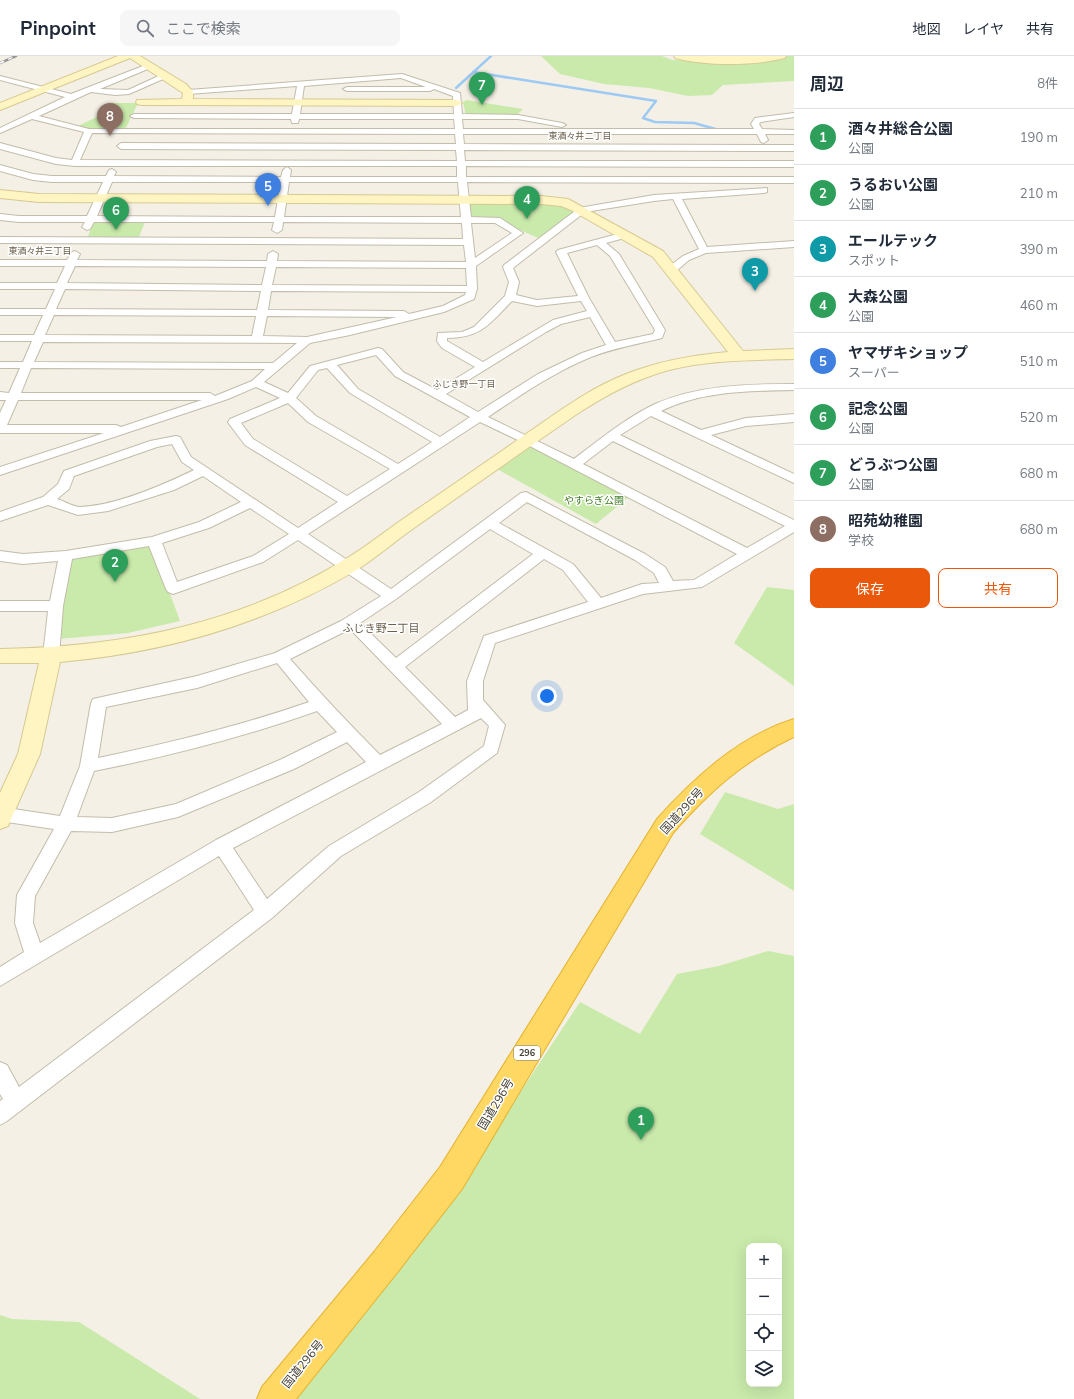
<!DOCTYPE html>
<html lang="ja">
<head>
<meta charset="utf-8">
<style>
	:root { --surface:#fff; --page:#f6f6f7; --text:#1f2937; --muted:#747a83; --line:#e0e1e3; --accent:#ea580c }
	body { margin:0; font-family:Mulish,"Noto Sans JP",sans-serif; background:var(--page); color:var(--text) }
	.controls { position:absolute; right:12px; bottom:12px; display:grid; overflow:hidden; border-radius:8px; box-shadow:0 4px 16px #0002 }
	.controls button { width:36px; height:36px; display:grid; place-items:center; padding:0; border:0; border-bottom:1px solid var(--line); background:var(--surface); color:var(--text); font:20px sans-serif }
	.you { position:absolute; left:547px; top:640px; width:14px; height:14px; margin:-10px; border:3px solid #fff; border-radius:50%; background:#1a73e8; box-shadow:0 0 0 6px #1a73e833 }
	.badge { display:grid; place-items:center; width:26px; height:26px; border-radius:50%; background:var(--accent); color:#fff; font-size:13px; font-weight:700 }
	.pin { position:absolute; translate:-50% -33px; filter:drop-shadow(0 1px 2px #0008) }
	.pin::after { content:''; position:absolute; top:21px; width:14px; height:12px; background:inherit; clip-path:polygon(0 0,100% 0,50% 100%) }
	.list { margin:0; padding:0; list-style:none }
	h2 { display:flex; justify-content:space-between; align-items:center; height:52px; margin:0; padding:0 16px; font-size:17px }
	h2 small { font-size:13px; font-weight:400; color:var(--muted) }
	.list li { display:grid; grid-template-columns:26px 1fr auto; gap:12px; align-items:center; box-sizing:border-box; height:56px; padding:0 16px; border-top:1px solid var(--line) }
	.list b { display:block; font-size:15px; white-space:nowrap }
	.list p { margin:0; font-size:13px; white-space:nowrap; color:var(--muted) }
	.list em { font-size:13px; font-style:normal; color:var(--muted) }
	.actions { display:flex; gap:8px; padding:12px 16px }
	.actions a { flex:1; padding:9px 0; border:1px solid var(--accent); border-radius:8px; text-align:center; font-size:14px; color:var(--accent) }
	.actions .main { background:var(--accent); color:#fff }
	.icon { flex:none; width:22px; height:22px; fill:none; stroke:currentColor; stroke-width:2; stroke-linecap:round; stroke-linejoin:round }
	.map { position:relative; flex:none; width:794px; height:1343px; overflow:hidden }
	header { display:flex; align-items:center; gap:24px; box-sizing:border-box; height:56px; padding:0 20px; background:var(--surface); border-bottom:1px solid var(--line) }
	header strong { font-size:19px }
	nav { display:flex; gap:22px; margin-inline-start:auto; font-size:14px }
	.search { width:280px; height:36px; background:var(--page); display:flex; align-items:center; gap:10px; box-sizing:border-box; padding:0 14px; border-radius:8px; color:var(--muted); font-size:15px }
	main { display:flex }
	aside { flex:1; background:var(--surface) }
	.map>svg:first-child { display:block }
	.green { fill:#c9eaab; fill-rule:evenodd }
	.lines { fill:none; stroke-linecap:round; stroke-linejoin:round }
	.stream { stroke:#9dcaf4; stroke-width:2.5 }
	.street-casing { stroke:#c2bcaa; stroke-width:2 }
	.secondary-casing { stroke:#d6c992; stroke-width:2 }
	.highway-casing { stroke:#e6b12c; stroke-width:2 }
	.street { fill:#fff; fill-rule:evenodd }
	.secondary { fill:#fff5c3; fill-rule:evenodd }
	.highway { fill:#ffd864; fill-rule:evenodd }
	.rail-casing { stroke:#959595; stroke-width:2.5 }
	.rail { stroke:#fff; stroke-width:1.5; stroke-dasharray:4.5; stroke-linecap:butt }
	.labels { text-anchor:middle; stroke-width:3; stroke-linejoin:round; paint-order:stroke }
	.far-neighbourhood-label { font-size:9px; fill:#6a604b; stroke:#fff }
	.shield { fill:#fff; stroke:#7e7a71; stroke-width:1 }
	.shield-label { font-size:9px; font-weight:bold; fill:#464134 }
	.park-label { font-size:10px; fill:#3e7b24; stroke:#fff }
	.neighbourhood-label { font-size:11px; fill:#6a604b; stroke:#fff }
	.near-street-label { font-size:12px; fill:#464134; stroke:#fff }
</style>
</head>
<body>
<header>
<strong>Pinpoint</strong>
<div class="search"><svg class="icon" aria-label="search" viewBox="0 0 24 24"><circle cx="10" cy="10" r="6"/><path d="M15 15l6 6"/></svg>ここで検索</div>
<nav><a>地図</a><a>レイヤ</a><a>共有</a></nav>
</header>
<main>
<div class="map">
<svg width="794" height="1343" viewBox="0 0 794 1343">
	<rect width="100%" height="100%" fill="#f4f0e5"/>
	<path class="green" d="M 541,0 L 662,0 L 672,4 L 719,5 L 719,0 L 794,0 L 794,25 L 723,29 L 712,39 L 688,40 L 649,32 L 604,28 L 560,18 Z
		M 467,44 L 523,53 L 516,60 L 466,60 L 463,46 Z
		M 111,47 L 138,47 L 125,74 L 90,74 L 76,71 L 107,56 Z
		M 550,144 L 582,154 L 543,184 L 497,164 L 471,162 L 469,148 Z
		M 94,165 L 145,166 L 138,183 L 87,183 Z
		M 529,388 L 630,440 L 596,468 L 497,413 Z
		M 152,488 L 180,565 L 128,577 L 58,583 L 69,502 Z
		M 767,531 L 794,534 L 794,630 L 734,587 Z
		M 725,736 L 778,753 L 794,748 L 794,835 L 700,778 Z
		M 768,895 L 794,900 L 794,1343 L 285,1343 L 412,1199 L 580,946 L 640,978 L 677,918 L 719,910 ZM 749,1190 L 779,1190 L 779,1328 L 749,1328 Z
		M 0,1259 L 12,1263 L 79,1266 L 200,1343 L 0,1343 Z"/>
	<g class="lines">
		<path class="stream" d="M 473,16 L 656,45 L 643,62 L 655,66 L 694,67 L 719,74
			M 456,32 L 491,0"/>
		<defs>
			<path id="street" d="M 148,8 L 155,10 L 100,33 L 128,34 L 163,18 L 170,20 L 129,38 L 115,39 L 91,36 L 39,60 L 89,73 L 455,73 L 454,63 L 299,63 L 298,67 L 292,67 L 291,63 L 134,62 L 130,60 L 134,58 L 292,58 L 297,30 L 188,38 L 184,36 L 188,34 L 402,18 L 460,37 L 462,58 L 518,59 L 562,67 L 566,69 L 562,71 L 518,63 L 462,63 L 463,73 L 754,73 L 751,68 L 755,62 L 794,57 L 794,61 L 761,66 L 759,68 L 762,73 L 794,74 L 794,78 L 765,78 L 768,84 L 764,87 L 761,86 L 757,78 L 463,78 L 464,88 L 794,89 L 794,95 L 464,94 L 465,105 L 794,105 L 794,111 L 466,110 L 466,121 L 794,121 L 794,127 L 467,126 L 471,161 L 500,162 L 523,177 L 476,210 L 477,233 L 474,243 L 444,256 L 350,279 L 310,287 L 264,326 L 288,337 L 310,310 L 378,292 L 382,293 L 403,316 L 437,334 L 475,311 L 442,292 L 437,285 L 438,277 L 462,276 L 474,271 L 505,240 L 509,226 L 503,211 L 504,209 L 579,152 L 654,139 L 767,132 L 767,136 L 764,137 L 682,143 L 707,191 L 794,185 L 794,191 L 706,197 L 689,204 L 675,216 L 667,216 L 666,214 L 667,212 L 683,200 L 699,193 L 673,143 L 654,145 L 585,156 L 513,212 L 519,226 L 516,239 L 537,244 L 578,240 L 556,196 L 558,194 L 625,176 L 628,177 L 630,179 L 628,181 L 606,187 L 619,198 L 665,274 L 662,282 C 638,288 614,292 591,301 C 554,316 521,339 488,361 L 574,403 C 600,383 626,362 655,348 C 698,329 748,328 794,328 L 794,334 C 749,335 701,335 661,355 L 701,374 L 746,362 L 794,358 L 794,366 L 746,370 L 711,379 L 794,418 L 794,427 L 651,360 L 620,379 L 794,464 L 794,476 L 702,531 L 643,538 L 495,587 L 483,625 L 483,644 L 505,669 L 497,697 L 431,746 L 341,800 L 272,862 L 7,1065 L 0,1069 L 0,1045 L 3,1043 L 0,1038 L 0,1006 L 7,1009 L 19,1031 L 254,854 L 219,800 L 0,930 L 0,911 L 24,896 L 15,867 L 17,839 L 54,773 L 0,765 L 0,751 L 60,760 L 80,710 L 91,647 L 93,643 L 197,620 L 275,597 L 341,565 L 381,540 L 298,484 L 263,506 L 173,538 L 168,536 L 166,533 L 149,490 L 72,503 L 63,550 L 59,600 L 56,604 L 51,605 L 46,604 L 43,600 L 48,555 L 0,555 L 0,545 L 50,545 L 58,505 L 23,508 L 0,505 L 0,495 L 23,498 L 66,495 L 152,481 L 199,466 L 241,446 L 203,420 L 174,434 L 108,455 L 78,459 L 48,449 L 0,465 L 0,456 L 43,441 L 58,428 L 64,415 L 150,385 L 176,380 L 180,381 L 191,401 L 298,472 L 338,446 L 245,389 L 230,369 L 228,366 L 230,363 L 280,342 L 256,331 L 228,343 L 0,419 L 0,411 L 104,377 L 0,377 L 0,357 L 6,344 L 0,344 L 0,336 L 9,337 L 20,312 L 0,312 L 0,306 L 23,306 L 32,285 L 0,285 L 0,279 L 34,279 L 43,259 L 0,259 L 0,253 L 46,253 L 55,233 L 0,233 L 0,227 L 57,227 L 65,210 L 0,210 L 0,204 L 67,204 L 72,196 L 75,195 L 80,198 L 77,204 L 267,205 L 268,198 L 273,195 L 278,198 L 277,205 L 466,206 L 464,189 L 0,187 L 0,181 L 463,183 L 462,167 L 283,166 L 282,174 L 277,177 L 272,174 L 274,166 L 94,166 L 90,173 L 87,174 L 82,171 L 85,166 L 19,166 L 0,164 L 0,158 L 19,160 L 87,160 L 103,126 L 52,126 L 33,124 L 0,115 L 0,109 L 33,118 L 52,120 L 106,120 L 109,114 L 112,113 L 116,116 L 114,120 L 281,121 L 283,114 L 287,111 L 291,114 L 290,121 L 457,121 L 457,110 L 75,110 L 56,108 L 0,93 L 0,87 L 56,102 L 72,104 L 84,76 L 32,63 L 0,77 L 0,72 L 65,41 L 0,24 L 0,20 L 71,38 ZM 401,22 L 426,31 L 347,31 L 343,33 L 347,35 L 430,35 L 434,33 L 453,40 L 454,58 L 300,58 L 304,30 ZM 92,77 L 455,78 L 456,88 L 121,87 L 117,90 L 121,93 L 456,94 L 457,105 L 80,104 ZM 112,126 L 281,126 L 275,161 L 97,160 ZM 289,126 L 458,126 L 461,161 L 284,161 ZM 471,167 L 495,167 L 512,177 L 475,202 ZM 597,189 L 610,200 L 655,274 L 653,278 L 615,286 L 589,242 L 567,197 ZM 75,210 L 266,211 L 262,229 L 67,227 ZM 276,211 L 466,212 L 467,230 L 272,229 ZM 65,233 L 261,235 L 257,254 L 56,253 ZM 271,235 L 466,236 L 465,239 L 443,250 L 409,258 L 404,255 L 268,254 ZM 512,245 L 537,250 L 581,245 L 587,255 L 553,264 L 483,306 L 447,285 L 447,282 C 482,282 490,267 512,245 ZM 54,259 L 256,260 L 252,280 L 45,279 ZM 267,260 L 397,261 L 307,281 L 263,280 ZM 590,261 L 606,289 L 582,297 L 538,318 L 478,356 L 446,338 L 546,276 L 561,268 ZM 43,286 L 297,287 L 273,307 L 34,306 ZM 376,299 L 395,320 L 470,361 L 440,381 L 358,333 L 337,309 ZM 31,312 L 265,313 L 252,325 L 215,340 L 210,337 L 21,337 ZM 327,312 L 350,337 L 432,386 L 398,408 L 316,360 L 296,342 L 318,314 ZM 18,344 L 202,344 L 121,371 L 116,369 L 7,369 ZM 288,347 L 308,366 L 390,413 L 347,440 L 253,383 L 241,367 ZM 480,366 L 524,387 L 737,498 L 694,524 L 673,525 L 665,511 L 645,498 L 526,436 L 521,437 L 391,533 L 308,478 ZM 613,385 L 785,470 L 747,492 L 583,408 ZM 172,388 L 182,406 L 194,414 C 163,429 115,450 80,451 C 73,451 64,445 57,443 L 69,433 L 74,420 L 157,391 ZM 527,446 L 635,504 L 654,517 L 659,527 L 642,528 L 601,542 L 573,508 L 499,467 ZM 250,452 L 289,478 L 253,500 L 177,526 L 162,487 L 209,472 ZM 490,473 L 533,498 L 396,602 L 360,567 L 396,543 ZM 544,503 L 563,514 L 588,546 L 484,580 L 467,625 L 468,654 L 455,661 L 405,611 ZM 350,573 L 442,668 L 380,699 C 349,668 319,636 290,603 ZM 277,607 L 309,646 C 240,670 170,687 98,702 L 106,651 L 197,632 ZM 317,655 L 337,676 L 282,703 L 176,748 L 112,762 L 77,761 L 94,715 C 170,700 244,681 317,655 ZM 481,662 L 489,670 L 484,690 L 419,736 L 329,790 L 267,843 L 233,792 ZM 347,686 L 366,706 L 216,784 L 40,887 L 33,867 L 35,840 L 71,775 L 112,776 L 178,761 L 294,713 Z"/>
			<path id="secondary" d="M 118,0 L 140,0 L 186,28 L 193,36 L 193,43 L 457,44 L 462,47 L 457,50 L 141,49 L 137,48 L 136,46 L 137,44 L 182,43 L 183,37 L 130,2 L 0,54 L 0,47 Z
				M 674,0 L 786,0 L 785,2 C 753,10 707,10 675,2 Z
				M 0,134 L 39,138 L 541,140 L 568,143 L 663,195 L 743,295 L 794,293 L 794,303 C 752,304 709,304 669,314 C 636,323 606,339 577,358 C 523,395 468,434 414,472 C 394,486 376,502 355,515 C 265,568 164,597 60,606 L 40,698 L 8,770 L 0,773 L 0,737 L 18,698 L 39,607 L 0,607 L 0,593 C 123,591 241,568 347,502 C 366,491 384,476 403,463 C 444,435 485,407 526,378 C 558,356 590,332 626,318 C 659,305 693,299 728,296 L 653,201 L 571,154 L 561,150 L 541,148 L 39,146 L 0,142 Z"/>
			<path id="highway" d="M 794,663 L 794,681 C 743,705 710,735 673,777 L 462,1133 L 396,1218 L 296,1343 L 257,1343 L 262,1331 L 374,1196 L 440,1111 L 657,763 C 694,722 739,680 794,663 Z"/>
		</defs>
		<use href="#street" class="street-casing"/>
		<use href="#secondary" class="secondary-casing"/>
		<use href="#highway" class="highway-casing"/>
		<use href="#street" class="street"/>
		<use href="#secondary" class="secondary"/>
		<use href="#highway" class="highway"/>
		<defs>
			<path id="rail" d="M 0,7 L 16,0"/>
		</defs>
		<use href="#rail" class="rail-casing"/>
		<use href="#rail" class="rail"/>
	</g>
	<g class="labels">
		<g class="far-neighbourhood-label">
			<text x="580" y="83">東酒々井二丁目</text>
			<text x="40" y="198">東酒々井三丁目</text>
			<text x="464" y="331">ふじき野一丁目</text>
		</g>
		<rect class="shield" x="514" y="990" width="26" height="14" rx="3"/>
		<g class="shield-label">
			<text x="527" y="1000">296</text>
		</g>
		<g class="park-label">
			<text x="594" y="448">やすらぎ公園</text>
		</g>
		<g class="neighbourhood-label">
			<text x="381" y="576">ふじき野二丁目</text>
		</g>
		<g class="near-street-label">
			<text transform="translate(682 755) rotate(-48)" y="4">国道296号</text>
			<text transform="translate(496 1048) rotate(-59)" y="4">国道296号</text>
			<text transform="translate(303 1308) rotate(-51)" y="4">国道296号</text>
		</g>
	</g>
</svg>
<div class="controls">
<button>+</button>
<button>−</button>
<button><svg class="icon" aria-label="locate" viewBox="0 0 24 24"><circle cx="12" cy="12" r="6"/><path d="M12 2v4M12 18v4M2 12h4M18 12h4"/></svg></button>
<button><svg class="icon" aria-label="layers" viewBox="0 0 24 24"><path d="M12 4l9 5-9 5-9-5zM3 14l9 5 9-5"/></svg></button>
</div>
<div class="you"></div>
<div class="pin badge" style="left:641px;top:1084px;background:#2e9e5b">1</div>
<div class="pin badge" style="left:115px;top:526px;background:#2e9e5b">2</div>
<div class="pin badge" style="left:755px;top:235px;background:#0f9aa8">3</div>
<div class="pin badge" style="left:527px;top:163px;background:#2e9e5b">4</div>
<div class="pin badge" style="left:268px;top:150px;background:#3f7fe0">5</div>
<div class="pin badge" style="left:116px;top:174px;background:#2e9e5b">6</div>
<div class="pin badge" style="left:482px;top:49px;background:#2e9e5b">7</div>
<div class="pin badge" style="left:110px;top:80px;background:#8d6e63">8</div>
</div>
<aside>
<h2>周辺<small>8件</small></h2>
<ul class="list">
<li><span class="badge" style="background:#2e9e5b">1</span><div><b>酒々井総合公園</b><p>公園</p></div><em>190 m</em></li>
<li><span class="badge" style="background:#2e9e5b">2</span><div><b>うるおい公園</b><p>公園</p></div><em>210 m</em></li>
<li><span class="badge" style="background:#0f9aa8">3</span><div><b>エールテック</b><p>スポット</p></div><em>390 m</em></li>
<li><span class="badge" style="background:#2e9e5b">4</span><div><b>大森公園</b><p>公園</p></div><em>460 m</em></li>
<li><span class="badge" style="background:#3f7fe0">5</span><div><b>ヤマザキショップ</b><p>スーパー</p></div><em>510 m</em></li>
<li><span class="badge" style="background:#2e9e5b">6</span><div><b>記念公園</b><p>公園</p></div><em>520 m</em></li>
<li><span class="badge" style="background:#2e9e5b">7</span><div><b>どうぶつ公園</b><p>公園</p></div><em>680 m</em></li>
<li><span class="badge" style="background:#8d6e63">8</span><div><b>昭苑幼稚園</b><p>学校</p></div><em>680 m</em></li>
</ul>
<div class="actions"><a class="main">保存</a><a>共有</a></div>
</aside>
</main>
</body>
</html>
